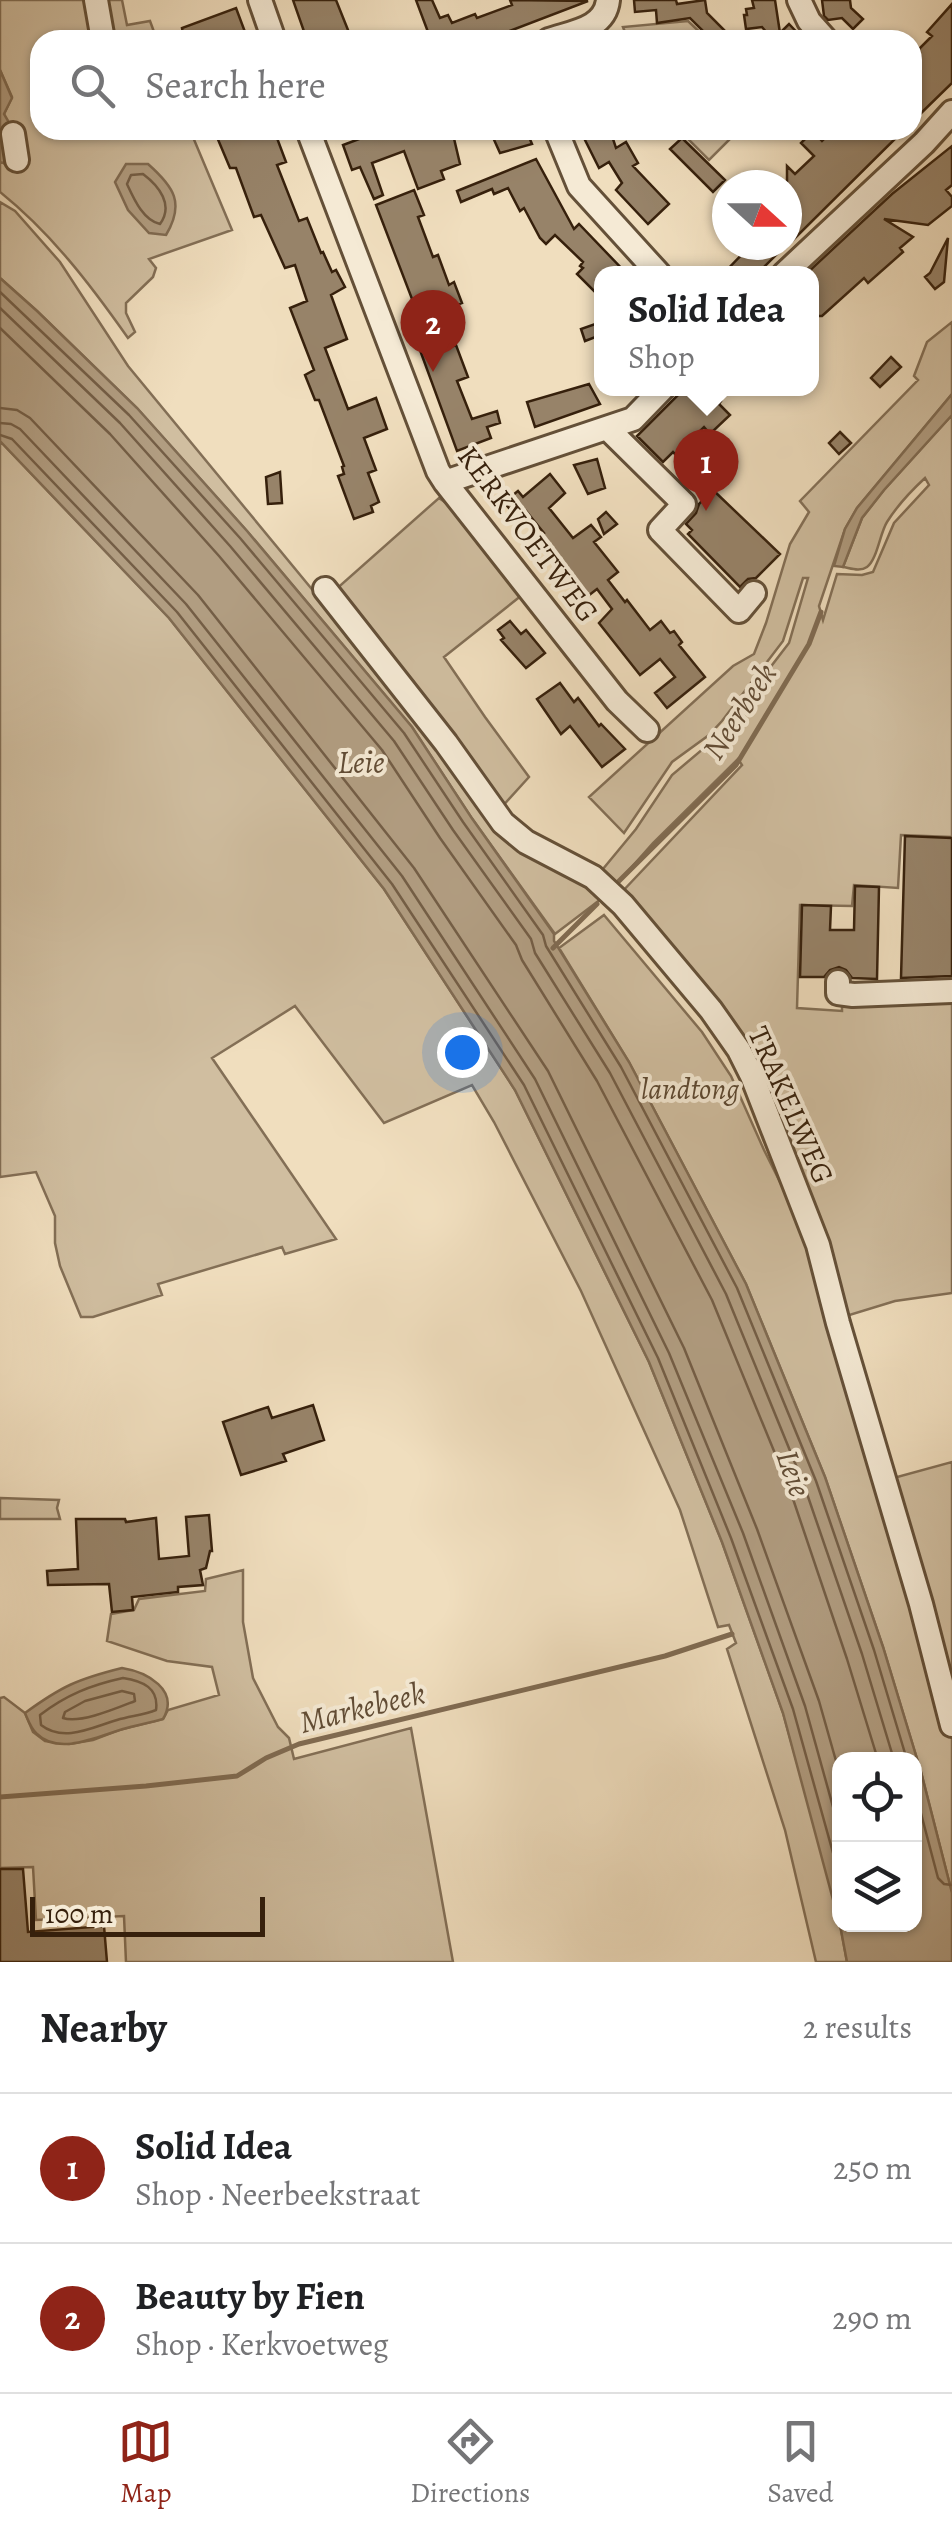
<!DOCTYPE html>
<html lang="en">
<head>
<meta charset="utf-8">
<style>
	:root { --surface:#fff; --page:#f6f6f6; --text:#202124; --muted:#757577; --line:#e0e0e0; --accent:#8f2418 }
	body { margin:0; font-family:Alegreya,serif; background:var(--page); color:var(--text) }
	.controls { position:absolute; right:30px; bottom:30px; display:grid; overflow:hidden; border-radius:20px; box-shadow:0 2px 8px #0004 }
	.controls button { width:90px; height:90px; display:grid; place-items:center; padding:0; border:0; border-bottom:2px solid var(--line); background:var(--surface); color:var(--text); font:50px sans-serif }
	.compass { position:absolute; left:712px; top:170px; width:90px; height:90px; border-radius:50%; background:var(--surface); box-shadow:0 2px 8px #0004; rotate:111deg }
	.scale { position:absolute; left:30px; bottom:25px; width:235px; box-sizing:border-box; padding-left:10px; border:5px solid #36200c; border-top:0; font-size:28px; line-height:35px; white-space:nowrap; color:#36200c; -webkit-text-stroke:8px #f5ead5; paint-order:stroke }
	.you { position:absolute; left:462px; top:1052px; width:35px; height:35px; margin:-25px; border:8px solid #fff; border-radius:50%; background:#1a73e8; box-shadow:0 0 0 15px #1a73e833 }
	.badge { display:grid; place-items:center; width:65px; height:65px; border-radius:50%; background:var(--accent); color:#fff; font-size:32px; font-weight:700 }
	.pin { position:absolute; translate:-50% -82px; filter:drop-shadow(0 2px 5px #0008) }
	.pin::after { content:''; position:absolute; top:52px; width:35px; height:30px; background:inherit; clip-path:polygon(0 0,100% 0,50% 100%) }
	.popup { position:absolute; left:594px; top:266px; width:225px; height:130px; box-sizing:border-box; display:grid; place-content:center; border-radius:20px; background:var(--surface); filter:drop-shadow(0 2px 8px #0005); font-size:32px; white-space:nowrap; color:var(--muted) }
	.popup b { font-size:38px; color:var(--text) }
	.popup::after { content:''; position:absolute; left:50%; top:100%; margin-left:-20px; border:20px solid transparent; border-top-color:var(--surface) }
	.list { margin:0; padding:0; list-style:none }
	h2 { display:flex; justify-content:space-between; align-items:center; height:130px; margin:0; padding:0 40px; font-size:42px }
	h2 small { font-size:32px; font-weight:400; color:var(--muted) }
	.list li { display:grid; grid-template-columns:65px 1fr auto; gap:30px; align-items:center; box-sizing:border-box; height:150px; padding:0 40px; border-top:2px solid var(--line) }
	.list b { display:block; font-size:38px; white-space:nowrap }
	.list p { margin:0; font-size:32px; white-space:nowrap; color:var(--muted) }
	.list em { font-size:32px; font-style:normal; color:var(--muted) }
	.icon { flex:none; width:55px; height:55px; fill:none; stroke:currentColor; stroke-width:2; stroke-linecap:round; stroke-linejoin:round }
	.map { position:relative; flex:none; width:952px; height:1962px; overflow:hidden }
	.search { position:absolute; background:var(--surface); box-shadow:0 2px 8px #0004; left:30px; right:30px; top:30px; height:110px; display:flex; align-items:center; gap:25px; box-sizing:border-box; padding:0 35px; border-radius:30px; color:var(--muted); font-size:38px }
	.sheet { height:430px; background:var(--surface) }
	nav { display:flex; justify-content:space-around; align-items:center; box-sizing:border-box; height:140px; border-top:2px solid var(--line); background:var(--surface); font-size:28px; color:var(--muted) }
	nav a { display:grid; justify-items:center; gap:5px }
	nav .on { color:var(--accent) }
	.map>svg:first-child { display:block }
	.green { fill:#d0bea0; stroke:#836f56; stroke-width:2.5 }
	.water { fill:#b19d81; stroke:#806b52; stroke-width:2.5 }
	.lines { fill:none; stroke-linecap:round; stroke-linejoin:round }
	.shore { stroke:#745e46; stroke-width:2.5 }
	.stream { stroke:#806b52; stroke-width:5 }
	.building { fill:#978369; stroke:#36200c; stroke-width:2.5 }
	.minor-casing { stroke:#645038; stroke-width:28 }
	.minor { stroke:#f5ead5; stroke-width:22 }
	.labels { text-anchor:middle; stroke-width:8; stroke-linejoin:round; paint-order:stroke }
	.street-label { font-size:30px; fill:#36200c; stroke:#f5ead5 }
	.park-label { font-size:30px; font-style:italic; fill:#5c4831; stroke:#f5ead5 }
	.water-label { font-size:32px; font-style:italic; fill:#614c35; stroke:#f5ead5 }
</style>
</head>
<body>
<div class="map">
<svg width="952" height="1962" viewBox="0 0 952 1962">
	<rect width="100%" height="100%" fill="#f0debe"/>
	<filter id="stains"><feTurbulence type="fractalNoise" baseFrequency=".002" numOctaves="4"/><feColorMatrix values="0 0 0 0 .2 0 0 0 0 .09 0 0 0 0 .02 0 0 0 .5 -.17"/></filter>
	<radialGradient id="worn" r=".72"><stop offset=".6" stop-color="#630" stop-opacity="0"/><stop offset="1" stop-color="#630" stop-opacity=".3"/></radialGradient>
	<path class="green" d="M 0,0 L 122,0 L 127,25 L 150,21 L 157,40 L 40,40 L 40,130 L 190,130 L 232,230 L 149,259 L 156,268 L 153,277 L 126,303 L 126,313 L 135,332 L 128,338 C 90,284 51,233 0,192 L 0,162 L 6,164 L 4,114 L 12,97 L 0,70 Z
		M 688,21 L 708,40 L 628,40 L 623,27 Z
		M 679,130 L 739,130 L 709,160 Z
		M 0,202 L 15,211 L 60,262 L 128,366 L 334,616 L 488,815 L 605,896 L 555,934 L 471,817 L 412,727 L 247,531 L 137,408 L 37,311 L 0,278 Z
		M 952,322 L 952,394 L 857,508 L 845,529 L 819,606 L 823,620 L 837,574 L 862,575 L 873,572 L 894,523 L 929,485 L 925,478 C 912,490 897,506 887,522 C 880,533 877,560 867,567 C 860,572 850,568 843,567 L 862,518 L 884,490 L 952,415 L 952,837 L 901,835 L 898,888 L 854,885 L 852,906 L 800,905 L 797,1008 L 842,1011 L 842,1000 L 952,996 L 952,1293 L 895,1301 L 843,1317 L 774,1110 L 620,894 L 742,765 L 738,759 L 653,843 L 614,887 L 598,875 L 636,829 L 672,775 L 716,738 L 789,643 L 808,578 L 803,578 L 783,641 L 722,721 L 709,735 L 672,762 L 624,833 L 589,797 L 733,666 L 754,654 L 766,623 L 790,544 L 809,512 L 800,501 L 918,380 L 914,376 L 927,342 Z
		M 0,441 L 169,618 L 384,889 L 515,1090 L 649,1362 L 722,1542 L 783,1713 L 836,1902 L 847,1962 L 816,1962 L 785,1830 L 727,1649 L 736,1643 L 729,1625 L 718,1627 L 680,1510 L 581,1291 L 494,1122 L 472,1085 L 384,1123 L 295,1006 L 212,1058 L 336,1239 L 285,1254 L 282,1247 L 158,1284 L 162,1295 L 93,1317 L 81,1317 L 60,1266 L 55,1243 L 55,1216 L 36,1172 L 0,1177 Z
		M 439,498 L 449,505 L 522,595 L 444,657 L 485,717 L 529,777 L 500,809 L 413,681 L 334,591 Z
		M 604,915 L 702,1032 L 731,1076 L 764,1150 L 814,1250 L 890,1479 L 952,1462 L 952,1893 L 921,1772 L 883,1647 L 825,1477 L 746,1284 L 629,1062 L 559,948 Z
		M 0,1498 L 59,1500 L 57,1508 L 60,1519 L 0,1519 Z
		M 243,1570 L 243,1622 L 253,1678 L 278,1727 L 289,1738 L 294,1759 L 411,1728 L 453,1962 L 126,1962 L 124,1916 L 36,1920 L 33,1867 L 0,1868 L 0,1698 L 4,1697 L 25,1713 L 33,1732 L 45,1741 L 69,1744 L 93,1740 L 119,1730 L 163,1719 L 168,1710 L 219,1695 L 212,1667 L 167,1661 L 107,1641 L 111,1614 L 134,1610 L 139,1599 L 205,1591 L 206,1579 Z"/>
	<path class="water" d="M 0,70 L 12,98 L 4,114 L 15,133 L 7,164 L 0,162 Z
		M 126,164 L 148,164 C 174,187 185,203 166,235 L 149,233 L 128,210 L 115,182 Z
		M 0,278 L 37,311 L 137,408 L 247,531 L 412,727 L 471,817 L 554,934 L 554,941 L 629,1062 L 746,1284 L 825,1477 L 883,1647 L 921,1772 L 952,1893 L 952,1962 L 847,1962 L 840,1925 L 914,1924 L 914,1760 L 840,1760 L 839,1922 L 783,1713 L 722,1542 L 649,1362 L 515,1090 L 384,889 L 169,618 L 0,441 Z
		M 952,394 L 952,415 L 884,490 L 862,518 L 843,567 L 834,566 L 845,529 L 857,508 Z
		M 122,1668 C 147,1672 180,1690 163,1719 C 150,1723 136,1725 123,1729 C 99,1736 59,1756 37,1734 C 31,1729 28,1720 25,1713 C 62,1686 78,1679 122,1668 Z"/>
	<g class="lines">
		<path class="shore" d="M 143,174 C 159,186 174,205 160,224 C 143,220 134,199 127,184 L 131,175 Z
			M 0,292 L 129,415 L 240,538 L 404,733 L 463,822 L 543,935 L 546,946 L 621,1067 L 737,1288 L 816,1481 L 874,1650 L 907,1760
			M 0,308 L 120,423 L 230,546 L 394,741 L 453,830 L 531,939 L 535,953 L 610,1073 L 726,1294 L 804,1485 L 862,1654 L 894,1760
			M 0,328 L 110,434 L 219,556 L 382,750 L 440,838 L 516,945 L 522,960 L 597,1081 L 712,1300 L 790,1490 L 847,1659 L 878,1760
			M 0,408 L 17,410 L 30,418 L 198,595 L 414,868 L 548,1071 L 684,1348 L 757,1529 L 819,1701 L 840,1775
			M 0,423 L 11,424 L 20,429 L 186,604 L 402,876 L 535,1079 L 669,1353 L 743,1533 L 805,1706 L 840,1832
			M 0,435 L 12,439 L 177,612 L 392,884 L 524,1085 L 658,1358 L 731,1538 L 793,1709 L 840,1878
			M 123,1678 C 143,1681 159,1688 156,1710 C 144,1715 130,1716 117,1720 C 93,1727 64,1743 41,1725 L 40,1715 C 66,1695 91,1685 123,1678 Z
			M 122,1691 L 134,1694 L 135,1701 C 117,1708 80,1724 63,1718 L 65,1712 L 85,1701 Z
			M 914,1787 L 938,1878 L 944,1884 L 952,1885"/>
		<path class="stream" d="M 619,881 L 736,765 L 809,644 L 821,612
			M 553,948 L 597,904
			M 0,1797 L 146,1786 L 237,1776 L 266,1758 L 299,1744 L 665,1656 L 732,1634"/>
	</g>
	<path class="building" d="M 293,0 L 336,0 L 352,40 L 307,40 Z
		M 416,0 L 432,0 L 440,18 L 448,15 L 452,23 L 475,14 L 477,18 L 512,5 L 510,0 L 588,1 L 486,40 L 431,40 Z
		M 634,0 L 676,0 L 677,4 L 705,0 L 707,13 L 734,40 L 712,40 L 690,18 L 657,23 L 656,10 L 635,12 Z
		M 752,0 L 775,0 L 780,33 L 789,24 L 804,40 L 773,40 L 762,27 L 746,29 L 744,15 L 747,15 L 746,9 L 754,8 Z
		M 822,0 L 850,0 L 851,8 L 863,19 L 853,29 L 842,18 L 828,20 L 824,16 Z
		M 952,4 L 952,83 L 912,122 L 912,56 L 932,36 L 927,32 Z
		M 236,8 L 248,40 L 184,40 L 182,28 Z
		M 214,130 L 274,130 L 286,162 L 277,165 L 299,221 L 307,218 L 321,253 L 323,252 L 332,272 L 336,270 L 345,287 L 331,295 L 347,339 L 325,348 L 348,409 L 376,398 L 387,429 L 364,438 L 376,470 L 368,473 L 379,502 L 371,506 L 373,512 L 354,519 L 338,476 L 344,474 L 342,467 L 344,466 L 319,400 L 315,400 L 305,375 L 314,370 L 290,308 L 307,301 L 295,265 L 285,268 L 261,215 L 254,217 L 236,168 L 230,168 Z
		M 383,130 L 452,130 L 460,164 L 441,171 L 444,179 L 418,189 L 404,151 L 372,163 L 383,195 L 374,199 L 360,167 L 352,170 L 343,145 Z
		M 500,130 L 526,130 L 532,144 L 500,153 L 491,133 Z
		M 580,130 L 610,130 L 616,148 L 626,142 L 638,163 L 633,166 L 669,204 L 648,224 L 616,190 L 622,183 L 609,162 L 599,168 Z
		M 833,130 L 904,130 L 787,246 L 787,166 L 795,174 L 814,156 L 801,143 L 813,131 L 822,141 Z
		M 682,138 L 725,180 L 713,192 L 670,149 Z
		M 952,146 L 952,185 L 946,190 L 952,197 L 952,206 L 928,225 L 884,219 L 913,237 L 900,248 L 903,252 L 868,283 L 864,278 L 822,316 L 811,316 L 811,274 L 806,274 L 892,194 Z
		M 536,159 L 574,229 L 579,224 L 627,274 L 601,274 L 601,298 L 577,274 L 583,268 L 580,266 L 583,262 L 555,235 L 546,244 L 540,238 L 524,208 L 520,211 L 508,188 L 494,194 L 492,189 L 461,202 L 457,191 Z
		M 414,190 L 424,215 L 418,217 L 433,257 L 438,255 L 449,285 L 454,282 L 462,303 L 434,313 L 447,348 L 456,345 L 468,377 L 457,381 L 472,419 L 497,411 L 500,423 L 487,427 L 491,438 L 457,451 L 417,342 L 427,338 L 376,205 Z
		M 948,238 L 944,282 L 935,289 L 925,277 L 930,273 Z
		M 751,245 L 786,245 L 757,274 L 723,274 Z
		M 601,322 L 601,335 L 585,341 L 581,329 Z
		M 891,357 L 901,367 L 880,387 L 871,378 Z
		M 589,384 L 600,404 L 535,427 L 527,402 Z
		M 685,388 L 726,388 L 717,398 L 721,401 L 719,404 L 730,415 L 710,434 L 704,427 L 676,455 L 673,452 L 663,462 L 637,436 Z
		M 840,432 L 851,443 L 839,454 L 829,443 Z
		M 597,459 L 605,488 L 588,494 L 574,465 Z
		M 280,472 L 282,503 L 268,504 L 266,477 Z
		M 550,474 L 565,493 L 549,508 L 573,538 L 591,525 L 601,537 L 594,542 L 618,572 L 608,580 L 625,602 L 627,600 L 650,630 L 661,621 L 670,633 L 674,631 L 682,642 L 679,645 L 705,677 L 667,708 L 655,693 L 675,677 L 660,659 L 640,675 L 599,623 L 612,609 L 597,589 L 584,599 L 575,589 L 578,586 L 538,538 L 544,533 L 526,511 L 517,518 L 504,502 L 518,491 L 523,497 Z
		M 713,490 L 780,554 L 756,578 L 748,579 L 740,587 L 688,534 L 692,530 L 686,524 L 696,513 L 699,504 Z
		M 606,512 L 617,524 L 604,534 L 598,519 Z
		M 510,621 L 521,634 L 526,630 L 545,653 L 526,668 L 501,640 L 504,638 L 498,630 Z
		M 560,683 L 574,702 L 578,698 L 599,726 L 601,724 L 625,749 L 602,767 L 570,726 L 561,734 L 537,699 Z
		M 905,836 L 952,838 L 952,976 L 901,978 Z
		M 855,886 L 879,887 L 877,979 L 852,978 L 846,970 L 839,967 L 830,970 L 824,977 L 800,977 L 802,905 L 831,906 L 830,930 L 854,930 Z
		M 313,1405 L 324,1440 L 283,1454 L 286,1461 L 241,1475 L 223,1422 L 268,1407 L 272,1418 Z
		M 209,1515 L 212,1551 L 210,1551 L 206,1568 L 200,1570 L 203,1585 L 178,1587 L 178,1592 L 132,1597 L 133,1610 L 112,1612 L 109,1584 L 48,1585 L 47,1571 L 78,1569 L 76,1519 L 125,1519 L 126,1522 L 156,1518 L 159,1559 L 189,1556 L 186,1517 Z
		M 0,1869 L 23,1869 L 28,1932 L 104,1926 L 107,1962 L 0,1962 Z"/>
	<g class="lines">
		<defs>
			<path id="minor" d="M 96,0 L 103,40
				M 260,0 L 274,40
				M 799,0 L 809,21 L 826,40
				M 549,40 C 572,32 605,29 608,0
				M 308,130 L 438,471 L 445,482 L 617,701 L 647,730
				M 556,130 L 579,186 L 659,274
				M 13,134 L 17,160
				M 784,274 L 924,143 L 952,112
				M 607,428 L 684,504 L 660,530 L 739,611 L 754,593
				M 445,482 L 633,419 L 663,388
				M 325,589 L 446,743 L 503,823 L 526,842 L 593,877 L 623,905 L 711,1010 L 739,1050 L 752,1076 L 818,1245 L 838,1323 L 921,1604 L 952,1725
				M 838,982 L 838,993 L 853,995 L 952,991"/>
		</defs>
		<use href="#minor" class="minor-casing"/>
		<use href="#minor" class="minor"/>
	</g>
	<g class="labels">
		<g class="street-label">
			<text transform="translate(528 534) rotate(53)" y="10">KERKVOETWEG</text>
			<text transform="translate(791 1105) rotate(66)" y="10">TRAKELWEG</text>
		</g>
		<g class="park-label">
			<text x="690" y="1099">landtong</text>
		</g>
		<g class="water-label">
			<text transform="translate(739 711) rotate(-57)" y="11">Neerbeek</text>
			<text x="361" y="773">Leie</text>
			<text transform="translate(794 1473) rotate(71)" y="11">Leie</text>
			<text transform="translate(362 1707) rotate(-14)" y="11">Markebeek</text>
		</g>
	</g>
	<rect width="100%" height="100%" filter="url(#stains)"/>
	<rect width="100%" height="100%" fill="url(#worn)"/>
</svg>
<div class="controls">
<button><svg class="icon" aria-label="locate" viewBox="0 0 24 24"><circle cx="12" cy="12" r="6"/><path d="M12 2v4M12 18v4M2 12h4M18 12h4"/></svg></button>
<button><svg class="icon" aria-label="layers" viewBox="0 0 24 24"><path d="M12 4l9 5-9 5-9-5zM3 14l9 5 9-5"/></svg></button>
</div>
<svg class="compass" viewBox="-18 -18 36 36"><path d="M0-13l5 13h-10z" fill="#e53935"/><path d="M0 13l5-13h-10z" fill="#757577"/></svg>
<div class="scale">100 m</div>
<div class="you"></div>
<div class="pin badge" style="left:706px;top:511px">1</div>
<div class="popup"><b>Solid Idea</b>Shop</div>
<div class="pin badge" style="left:433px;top:372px">2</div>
<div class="search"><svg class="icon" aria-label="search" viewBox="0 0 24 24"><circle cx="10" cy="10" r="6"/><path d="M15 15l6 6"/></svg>Search here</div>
</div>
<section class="sheet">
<h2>Nearby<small>2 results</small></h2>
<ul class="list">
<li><span class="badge">1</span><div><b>Solid Idea</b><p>Shop · Neerbeekstraat</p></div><em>250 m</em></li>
<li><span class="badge">2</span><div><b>Beauty by Fien</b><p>Shop · Kerkvoetweg</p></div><em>290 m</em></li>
</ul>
</section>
<nav>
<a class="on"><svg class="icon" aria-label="map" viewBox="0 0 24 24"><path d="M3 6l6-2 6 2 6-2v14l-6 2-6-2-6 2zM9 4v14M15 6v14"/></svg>Map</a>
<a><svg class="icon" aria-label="directions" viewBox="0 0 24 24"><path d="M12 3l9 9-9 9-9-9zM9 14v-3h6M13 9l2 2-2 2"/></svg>Directions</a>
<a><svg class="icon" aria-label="saved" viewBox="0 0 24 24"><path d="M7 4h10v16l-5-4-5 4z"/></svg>Saved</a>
</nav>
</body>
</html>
